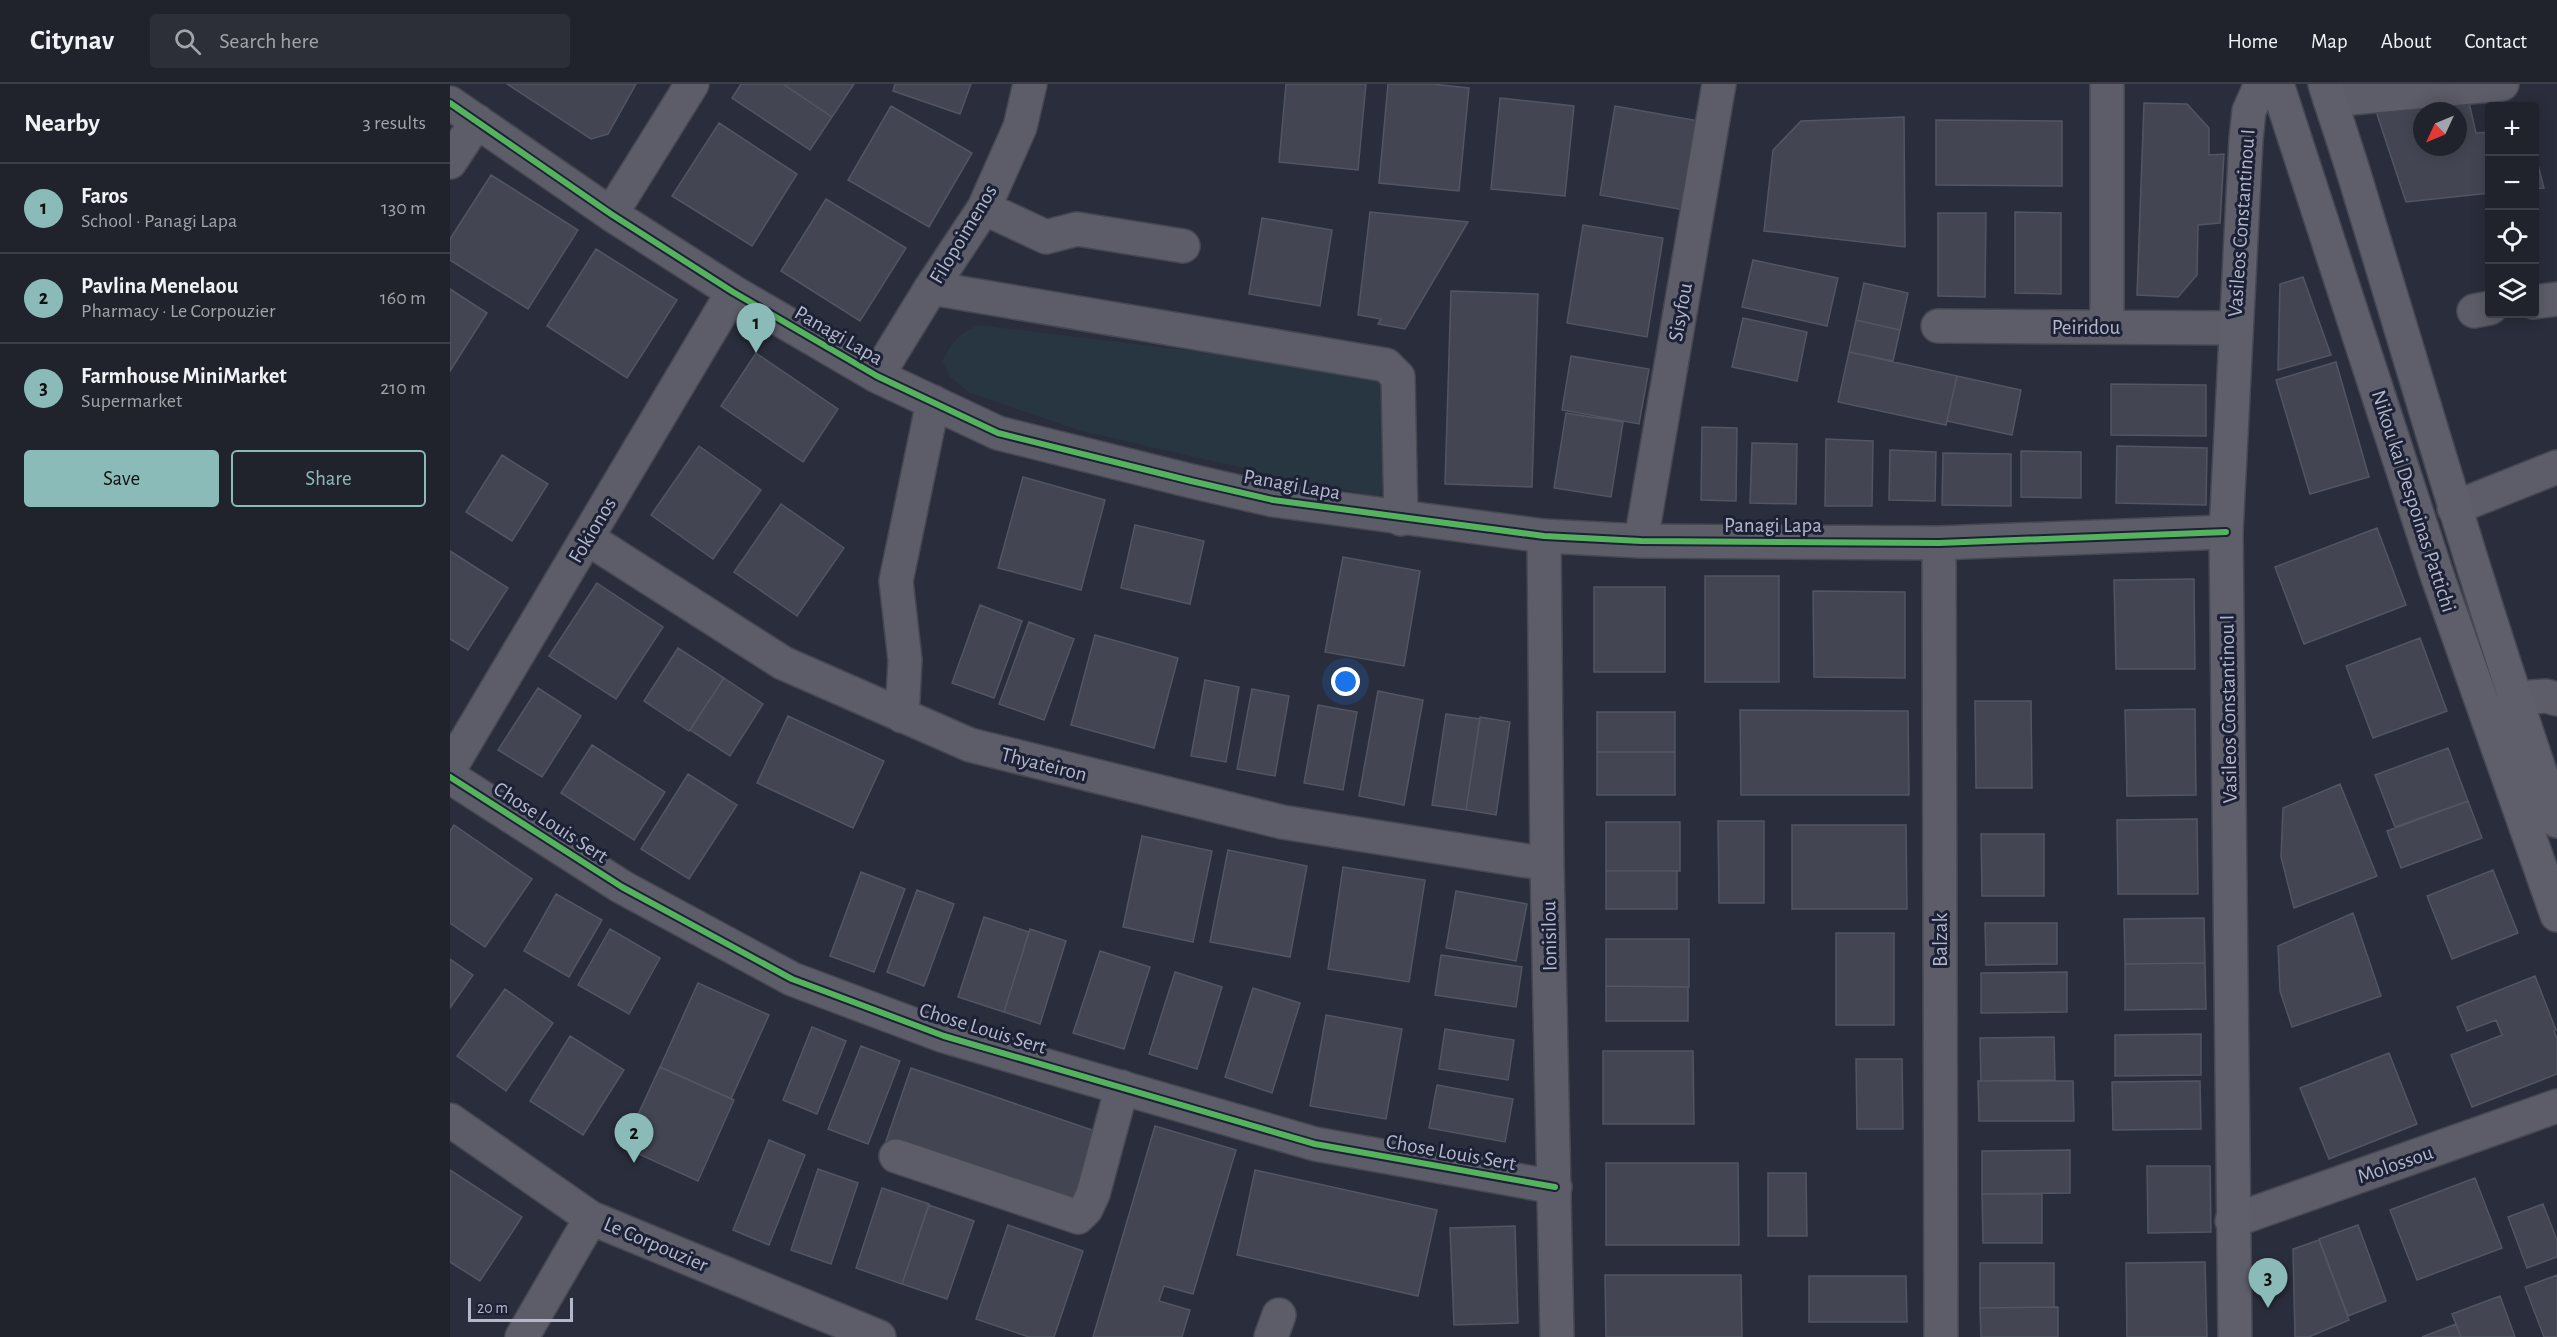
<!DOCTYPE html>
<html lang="en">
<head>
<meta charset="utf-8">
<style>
	:root { --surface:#20222c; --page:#2d2f38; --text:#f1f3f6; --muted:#a2a4a9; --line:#3d3f48; --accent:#8bbbb9 }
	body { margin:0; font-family:"Alegreya Sans",sans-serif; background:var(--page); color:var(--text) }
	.controls { position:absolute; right:18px; top:18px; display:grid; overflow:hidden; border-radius:6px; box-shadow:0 3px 15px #0003 }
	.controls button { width:54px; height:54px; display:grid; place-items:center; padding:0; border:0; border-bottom:2px solid var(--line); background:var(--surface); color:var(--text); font:30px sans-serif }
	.compass { position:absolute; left:1963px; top:18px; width:54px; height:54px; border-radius:50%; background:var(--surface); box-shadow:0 3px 15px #0003; rotate:226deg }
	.scale { position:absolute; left:18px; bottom:15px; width:105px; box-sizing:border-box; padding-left:6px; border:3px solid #b5b8cb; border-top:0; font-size:16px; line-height:21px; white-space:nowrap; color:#b5b8cb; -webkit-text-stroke:4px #1d2136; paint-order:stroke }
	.you { position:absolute; left:896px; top:598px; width:21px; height:21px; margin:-15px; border:4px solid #fff; border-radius:50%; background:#1a73e8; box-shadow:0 0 0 9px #1a73e833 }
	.badge { display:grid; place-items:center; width:39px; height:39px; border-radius:50%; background:var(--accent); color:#111; font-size:20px; font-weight:700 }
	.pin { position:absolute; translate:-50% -50px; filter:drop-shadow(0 2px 3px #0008) }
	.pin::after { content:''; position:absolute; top:32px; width:21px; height:18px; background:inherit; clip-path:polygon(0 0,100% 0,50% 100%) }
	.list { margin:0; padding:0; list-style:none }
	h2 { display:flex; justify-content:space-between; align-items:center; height:78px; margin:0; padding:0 24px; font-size:26px }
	h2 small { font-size:20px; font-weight:400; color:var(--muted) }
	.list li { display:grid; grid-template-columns:39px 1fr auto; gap:18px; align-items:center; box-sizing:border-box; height:90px; padding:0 24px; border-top:2px solid var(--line) }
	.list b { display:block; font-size:22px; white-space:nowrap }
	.list p { margin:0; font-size:20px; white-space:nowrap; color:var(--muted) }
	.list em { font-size:20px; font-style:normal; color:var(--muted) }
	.actions { display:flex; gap:12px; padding:18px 24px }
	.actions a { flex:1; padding:14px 0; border:2px solid var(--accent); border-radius:6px; text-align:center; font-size:21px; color:var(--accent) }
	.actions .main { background:var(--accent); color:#111 }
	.icon { flex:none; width:33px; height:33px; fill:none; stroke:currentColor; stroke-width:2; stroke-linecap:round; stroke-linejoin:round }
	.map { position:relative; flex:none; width:2107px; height:1253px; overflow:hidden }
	header { display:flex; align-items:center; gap:36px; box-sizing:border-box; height:84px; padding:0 30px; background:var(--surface); border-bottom:2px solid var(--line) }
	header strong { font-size:28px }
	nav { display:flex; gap:33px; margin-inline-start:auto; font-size:21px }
	.search { width:420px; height:54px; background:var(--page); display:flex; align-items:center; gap:15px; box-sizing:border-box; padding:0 21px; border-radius:6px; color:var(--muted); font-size:22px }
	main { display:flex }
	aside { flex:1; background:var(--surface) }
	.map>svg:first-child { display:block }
	.green { fill:#273641 }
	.building { fill:#434652; stroke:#525562; stroke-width:1.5; fill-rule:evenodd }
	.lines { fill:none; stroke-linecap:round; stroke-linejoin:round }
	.minor-casing { stroke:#454751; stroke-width:36 }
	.major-casing { stroke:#454854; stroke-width:36 }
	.minor { stroke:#5c5d68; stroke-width:33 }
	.major { stroke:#5e5f6a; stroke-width:33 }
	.cycleway-casing { stroke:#1d2136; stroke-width:10 }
	.cycleway { stroke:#56b35d; stroke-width:6 }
	.labels { text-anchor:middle; stroke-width:6; stroke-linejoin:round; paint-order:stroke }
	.street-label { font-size:21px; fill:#b5b8cb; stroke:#1d2136 }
</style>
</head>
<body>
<header>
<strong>Citynav</strong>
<div class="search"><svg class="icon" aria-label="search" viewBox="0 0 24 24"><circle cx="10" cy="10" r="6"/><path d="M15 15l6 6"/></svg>Search here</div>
<nav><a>Home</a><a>Map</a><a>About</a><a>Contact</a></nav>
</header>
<main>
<aside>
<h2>Nearby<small>3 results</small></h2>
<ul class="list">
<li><span class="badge">1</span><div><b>Faros</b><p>School · Panagi Lapa</p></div><em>130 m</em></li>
<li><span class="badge">2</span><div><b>Pavlina Menelaou</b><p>Pharmacy · Le Corpouzier</p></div><em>160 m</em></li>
<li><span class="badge">3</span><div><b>Farmhouse MiniMarket</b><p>Supermarket</p></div><em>210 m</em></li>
</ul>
<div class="actions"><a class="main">Save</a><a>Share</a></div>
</aside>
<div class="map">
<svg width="2107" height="1253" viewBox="0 0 2107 1253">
	<rect width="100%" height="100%" fill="#2a2d3b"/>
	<path class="green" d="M 529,241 L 917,288 L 933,301 L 943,341 L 930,413 L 840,395 L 631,347 L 520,309 L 500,293 L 492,277 C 503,257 508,249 529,241 Z"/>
	<path class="building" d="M 57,0 L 186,0 L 158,50 L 141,55 Z
		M 291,0 L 333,0 L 382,33 L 360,66 L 282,14 Z
		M 333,0 L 404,0 L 382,33 Z
		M 445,0 L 521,0 L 510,30 L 443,7 Z
		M 836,0 L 916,0 L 908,86 L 829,78 Z
		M 938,0 L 982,0 L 1019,4 L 1009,107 L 929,99 Z
		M 2017,10 L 2026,49 L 2040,48 L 2040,109 L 1956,118 L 1925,24 ZM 1972,27 L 2008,27 L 2008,63 L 1972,63 Z
		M 1050,14 L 1124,22 L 1115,112 L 1041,105 Z
		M 1694,19 L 1737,20 L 1759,44 L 1759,71 L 1774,70 L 1770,139 L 1748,141 L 1747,191 L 1728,213 L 1687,211 Z
		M 441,22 L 522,69 L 479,143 L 398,96 Z
		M 1165,22 L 1249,37 L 1234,126 L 1150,111 Z
		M 1454,33 L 1455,163 L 1314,147 L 1323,66 L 1351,37 Z
		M 1486,36 L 1612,37 L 1612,102 L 1486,101 Z
		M 269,39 L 347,90 L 302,162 L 222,112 Z
		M 2084,65 L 2094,104 L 2084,105 Z
		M 41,91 L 128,146 L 78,225 L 0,176 L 0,155 Z
		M 376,115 L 456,164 L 410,237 L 331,187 Z
		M 920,128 L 1018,138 L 955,245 L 928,240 L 931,235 L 908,231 Z
		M 1565,128 L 1611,129 L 1611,210 L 1565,209 Z
		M 1488,129 L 1536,129 L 1535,213 L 1488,212 Z
		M 812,134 L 882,146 L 870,222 L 799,210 Z
		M 1133,141 L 1213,154 L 1197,253 L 1117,239 Z
		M 146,165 L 227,216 L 177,294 L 97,242 Z
		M 1303,176 L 1388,194 L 1377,242 L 1292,223 Z
		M 1853,193 L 1881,271 L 1828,286 L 1830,200 Z
		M 1414,199 L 1458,209 L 1450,246 L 1406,236 Z
		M 0,205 L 37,229 L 0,287 Z
		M 1001,207 L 1088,210 L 1082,403 L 995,400 Z
		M 1293,234 L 1357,248 L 1347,297 L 1282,283 Z
		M 1406,236 L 1450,246 L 1443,277 L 1399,268 Z
		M 1399,268 L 1507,292 L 1496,341 L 1388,318 Z
		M 306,269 L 388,325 L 353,378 L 271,322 Z
		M 1121,272 L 1199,285 L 1189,340 L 1112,326 Z
		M 1886,278 L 1919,393 L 1860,410 L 1826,296 Z
		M 1507,292 L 1571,306 L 1562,351 L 1497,337 Z
		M 1661,300 L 1756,301 L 1756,352 L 1661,351 Z
		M 1116,329 L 1173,338 L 1161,413 L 1104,404 Z
		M 1252,343 L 1287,344 L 1286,417 L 1251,416 Z
		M 1376,355 L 1423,357 L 1422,422 L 1375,422 Z
		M 1302,359 L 1347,360 L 1346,420 L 1300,419 Z
		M 249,362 L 311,406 L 263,475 L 201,431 Z
		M 1667,362 L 1757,364 L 1756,421 L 1666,419 Z
		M 1440,366 L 1486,368 L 1485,417 L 1439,416 Z
		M 1571,367 L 1631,368 L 1631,414 L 1571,413 Z
		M 1493,369 L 1561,370 L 1561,422 L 1492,421 Z
		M 52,371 L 98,400 L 62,457 L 16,428 Z
		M 573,393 L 655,416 L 631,506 L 548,484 Z
		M 331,420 L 394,464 L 347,532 L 284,488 Z
		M 685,441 L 754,457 L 740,520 L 671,504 Z
		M 1927,444 L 1956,521 L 1854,560 L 1825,483 Z
		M 0,467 L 58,504 L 18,566 L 0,555 Z
		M 893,473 L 970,487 L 954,582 L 875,568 Z
		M 1255,492 L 1329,492 L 1329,598 L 1255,598 Z
		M 1744,495 L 1745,585 L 1666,585 L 1664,496 Z
		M 147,499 L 213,543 L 166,615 L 99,572 Z
		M 1144,503 L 1215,503 L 1215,588 L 1144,588 Z
		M 1363,507 L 1455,508 L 1455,594 L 1364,593 Z
		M 530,521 L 572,537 L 544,614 L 502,599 Z
		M 579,538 L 624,555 L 594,636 L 549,620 Z
		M 645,551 L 728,574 L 704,664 L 621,641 Z
		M 1970,554 L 1997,627 L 1923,654 L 1896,582 Z
		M 228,564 L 274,594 L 239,647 L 194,617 Z
		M 274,594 L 313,620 L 280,672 L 240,646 Z
		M 755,596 L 789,603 L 776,678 L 741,672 Z
		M 88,604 L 131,632 L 92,693 L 48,666 Z
		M 802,605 L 839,612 L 825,692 L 787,685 Z
		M 928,607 L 973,616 L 954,721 L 909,712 Z
		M 1525,617 L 1581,617 L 1582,704 L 1526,704 Z
		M 868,621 L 907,628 L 893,706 L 854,699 Z
		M 1745,625 L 1746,711 L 1677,712 L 1675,626 Z
		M 1290,626 L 1458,627 L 1459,711 L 1291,711 Z
		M 1147,628 L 1225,628 L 1225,668 L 1147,668 Z
		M 996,630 L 1030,635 L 1016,726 L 982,721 Z
		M 338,632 L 434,677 L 403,744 L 307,699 Z
		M 1030,633 L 1060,638 L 1046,731 L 1016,726 Z
		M 142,661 L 215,708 L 184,756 L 111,709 Z
		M 1998,664 L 2018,717 L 1945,743 L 1925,691 Z
		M 1147,668 L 1225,668 L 1225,711 L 1147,711 Z
		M 238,690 L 287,721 L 239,795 L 191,765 Z
		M 1890,700 L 1927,792 L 1844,824 L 1831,773 L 1833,724 Z
		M 2018,717 L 2032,754 L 1951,784 L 1937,747 Z
		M 1747,735 L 1748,810 L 1668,810 L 1667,736 Z
		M 1268,737 L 1314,737 L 1314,819 L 1269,819 Z
		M 1156,738 L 1230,738 L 1230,787 L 1156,787 Z
		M 4,741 L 82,795 L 35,863 L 0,839 L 0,747 Z
		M 1342,741 L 1456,741 L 1457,825 L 1342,825 Z
		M 1531,750 L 1594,750 L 1594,812 L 1532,812 Z
		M 692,752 L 762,767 L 743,858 L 673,843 Z
		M 778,766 L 857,782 L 840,873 L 760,858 Z
		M 893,783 L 975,796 L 959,898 L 878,885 Z
		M 2043,786 L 2068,849 L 2002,875 L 1977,812 Z
		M 1156,787 L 1227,787 L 1227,825 L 1156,825 Z
		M 411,788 L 455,805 L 424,888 L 380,872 Z
		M 467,806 L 504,820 L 474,902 L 437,888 Z
		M 1006,807 L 1077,820 L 1066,877 L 996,864 Z
		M 106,810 L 152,836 L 119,893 L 74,867 Z
		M 1903,829 L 1931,912 L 1842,943 L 1830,907 L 1828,862 Z
		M 534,833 L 579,848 L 554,928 L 508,913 Z
		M 1754,834 L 1755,879 L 1675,880 L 1674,835 Z
		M 1535,839 L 1607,839 L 1607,880 L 1536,881 Z
		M 160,845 L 210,874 L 179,930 L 128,901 Z
		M 580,845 L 616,857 L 590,940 L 554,928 Z
		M 1386,849 L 1444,849 L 1444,941 L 1386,941 Z
		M 1156,855 L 1239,855 L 1239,903 L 1156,902 Z
		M 650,867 L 700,883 L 674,965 L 623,949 Z
		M 991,871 L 1072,883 L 1066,923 L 985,911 Z
		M 0,875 L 23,891 L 0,924 Z
		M 1755,879 L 1756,925 L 1675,926 L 1675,880 Z
		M 725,888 L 772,903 L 747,985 L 699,970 Z
		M 1617,888 L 1617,928 L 1531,929 L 1531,889 Z
		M 2085,892 L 2106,946 L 2104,947 L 2107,955 L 2107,990 L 2022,1023 L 2001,971 L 2052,951 L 2046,936 L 2017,947 L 2007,923 Z
		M 248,899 L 319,931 L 281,1015 L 210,983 Z
		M 1156,902 L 1238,903 L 1238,937 L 1156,937 Z
		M 803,904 L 850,919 L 822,1009 L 775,993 Z
		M 55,905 L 103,939 L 56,1007 L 7,972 Z
		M 876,931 L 952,945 L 936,1035 L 860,1022 Z
		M 362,943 L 396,957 L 367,1030 L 333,1016 Z
		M 995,945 L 1064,956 L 1058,996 L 989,985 Z
		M 1751,950 L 1751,991 L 1665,992 L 1665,951 Z
		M 120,952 L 174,986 L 133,1051 L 80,1017 Z
		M 1604,953 L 1605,996 L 1531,997 L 1530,954 Z
		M 411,962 L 450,977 L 418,1060 L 378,1045 Z
		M 1153,967 L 1243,967 L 1244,1040 L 1153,1040 Z
		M 1939,969 L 1967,1040 L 1879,1075 L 1850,1004 Z
		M 1406,975 L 1452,975 L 1453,1045 L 1407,1045 Z
		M 210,983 L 284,1016 L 248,1097 L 173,1063 Z
		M 461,984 L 648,1048 L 623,1121 L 436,1057 Z
		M 1528,997 L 1623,997 L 1624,1037 L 1529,1037 Z
		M 1750,997 L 1751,1045 L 1663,1046 L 1662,998 Z
		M 987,1001 L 1063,1015 L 1055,1058 L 979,1044 Z
		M 705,1042 L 786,1066 L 743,1210 L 714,1202 L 709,1217 L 740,1226 L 732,1253 L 643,1253 Z
		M 319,1056 L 355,1071 L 319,1161 L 283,1146 Z
		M 1620,1066 L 1620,1109 L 1532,1110 L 1532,1067 Z
		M 1156,1079 L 1288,1079 L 1289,1161 L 1156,1161 Z
		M 1697,1082 L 1760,1082 L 1761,1148 L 1698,1149 Z
		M 368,1085 L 408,1099 L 381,1180 L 341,1166 Z
		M 0,1086 L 72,1133 L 30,1197 L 0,1178 Z
		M 805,1086 L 987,1126 L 968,1212 L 787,1171 Z
		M 1318,1089 L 1356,1089 L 1357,1152 L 1318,1152 Z
		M 2025,1094 L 2052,1164 L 1967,1196 L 1940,1126 Z
		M 432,1104 L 479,1120 L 452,1200 L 406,1184 Z
		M 1532,1110 L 1592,1110 L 1592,1159 L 1533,1159 Z
		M 2093,1120 L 2107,1156 L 2107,1173 L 2077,1184 L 2058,1133 Z
		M 479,1121 L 524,1137 L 497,1215 L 452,1200 Z
		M 558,1141 L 633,1167 L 604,1253 L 579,1253 L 526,1235 Z
		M 1908,1141 L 1936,1217 L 1898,1232 L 1869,1155 Z
		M 1065,1142 L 1068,1239 L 1004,1241 L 1000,1144 Z
		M 1869,1156 L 1899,1236 L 1859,1253 L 1845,1253 L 1843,1165 Z
		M 1755,1178 L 1757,1253 L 1677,1253 L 1676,1179 Z
		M 1530,1179 L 1604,1179 L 1604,1223 L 1530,1224 Z
		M 1155,1191 L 1291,1191 L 1292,1253 L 1156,1253 Z
		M 2107,1191 L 2107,1253 L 2094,1253 L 2075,1203 Z
		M 1359,1192 L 1456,1192 L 1457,1238 L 1359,1238 Z
		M 2050,1212 L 2065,1253 L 2011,1253 L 2002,1230 Z
		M 1608,1223 L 1608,1253 L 1531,1253 L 1530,1224 Z
		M 2006,1240 L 2011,1253 L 1972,1253 Z"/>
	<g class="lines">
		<defs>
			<path id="minor" d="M 1880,16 L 2052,0
				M 0,19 L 161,130 L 283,208 L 427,292 L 548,349 L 741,397 L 823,416 L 1094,452 L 1191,457 L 1489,459 L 1776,448
				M 0,78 L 27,37
				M 534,124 L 596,153 L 627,145 L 733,162
				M 161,130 L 242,0
				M 481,204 L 936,281 L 948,293 L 951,435
				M 2084,218 L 2107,215
				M 2024,227 L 2040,224
				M 1488,242 L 1785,244
				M 1657,243 L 1657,0
				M 427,292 L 481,204 L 534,124 L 570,43 L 580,0
				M 2004,424 L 2107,383
				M 1094,452 L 1097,780 L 1107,1253
				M 137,454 L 333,579 L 520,661 L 832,738 L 1097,780
				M 1191,457 L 1269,0
				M 1489,459 L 1491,1253
				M 2064,614 L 2096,612 L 2107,615
				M 452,632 L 455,576 L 446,497 L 483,318
				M 0,684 L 283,208
				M 0,693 L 172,803 L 342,895 L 494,952 L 865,1060 L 1105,1103
				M 0,1036 L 141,1134 L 429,1253
				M 446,1072 L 628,1133 L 636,1125 L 643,1110 L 672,1003
				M 1782,1137 L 2107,1022
				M 72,1253 L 141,1134
				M 821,1253 L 829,1231"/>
			<path id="major" d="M 1827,0 L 1987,491 L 2107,831
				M 1875,0 C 1887,38 1900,75 1911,113 C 1975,322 2035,531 2107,737
				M 1785,1253 L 1776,448 L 1796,55 L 1799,27 L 1811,0"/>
		</defs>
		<use href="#minor" class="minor-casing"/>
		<use href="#major" class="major-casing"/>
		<use href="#minor" class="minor"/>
		<use href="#major" class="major"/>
		<defs>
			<path id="cycleway" d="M 0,19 L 161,130 L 283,208 L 427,292 L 548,349 L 741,397 L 823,416 L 1094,452 L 1191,457 L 1489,459 L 1776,448
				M 0,693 L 172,803 L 342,895 L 494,952 L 865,1060 L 1105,1103"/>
		</defs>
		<use href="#cycleway" class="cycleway-casing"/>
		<use href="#cycleway" class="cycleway"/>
	</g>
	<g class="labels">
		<g class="street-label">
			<text transform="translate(1791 139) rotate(-86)" y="7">Vasileos Constantinou I</text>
			<text transform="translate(513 150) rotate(-59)" y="7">Filopoimenos</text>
			<text transform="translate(1230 228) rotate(-80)" y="7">Sisyfou</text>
			<text x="1636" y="250">Peiridou</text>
			<text transform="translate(389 251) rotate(30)" y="7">Panagi Lapa</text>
			<text transform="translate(842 400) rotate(10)" y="7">Panagi Lapa</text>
			<text transform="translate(1964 417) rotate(72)" y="7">Nikou kai Despoinas Pattichi</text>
			<text x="1323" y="448">Panagi Lapa</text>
			<text transform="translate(142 446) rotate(-59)" y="7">Fokionos</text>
			<text transform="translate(1778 625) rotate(-91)" y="7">Vasileos Constantinou I</text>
			<text transform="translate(594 680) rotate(14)" y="7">Thyateiron</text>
			<text transform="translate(101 738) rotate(33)" y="7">Chose Louis Sert</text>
			<text transform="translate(1099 852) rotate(-91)" y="7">Ionisilou</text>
			<text transform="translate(1490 856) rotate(-90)" y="7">Balzak</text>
			<text transform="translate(533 944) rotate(17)" y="7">Chose Louis Sert</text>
			<text transform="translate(1001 1068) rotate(10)" y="7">Chose Louis Sert</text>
			<text transform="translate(1945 1080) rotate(-19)" y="7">Molossou</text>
			<text transform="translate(206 1160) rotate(23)" y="7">Le Corpouzier</text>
		</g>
	</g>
</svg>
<div class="controls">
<button>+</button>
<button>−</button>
<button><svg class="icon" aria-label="locate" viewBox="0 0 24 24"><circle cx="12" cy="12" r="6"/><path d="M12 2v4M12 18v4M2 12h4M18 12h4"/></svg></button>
<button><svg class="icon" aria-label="layers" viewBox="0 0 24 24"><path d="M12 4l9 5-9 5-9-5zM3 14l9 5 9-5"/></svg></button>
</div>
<svg class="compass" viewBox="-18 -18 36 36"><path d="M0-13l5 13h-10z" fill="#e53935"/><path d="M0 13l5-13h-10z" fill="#a2a4a9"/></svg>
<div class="scale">20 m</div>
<div class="you"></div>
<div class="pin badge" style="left:306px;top:269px">1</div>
<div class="pin badge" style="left:184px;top:1079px">2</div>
<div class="pin badge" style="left:1818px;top:1224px">3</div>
</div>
</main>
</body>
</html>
